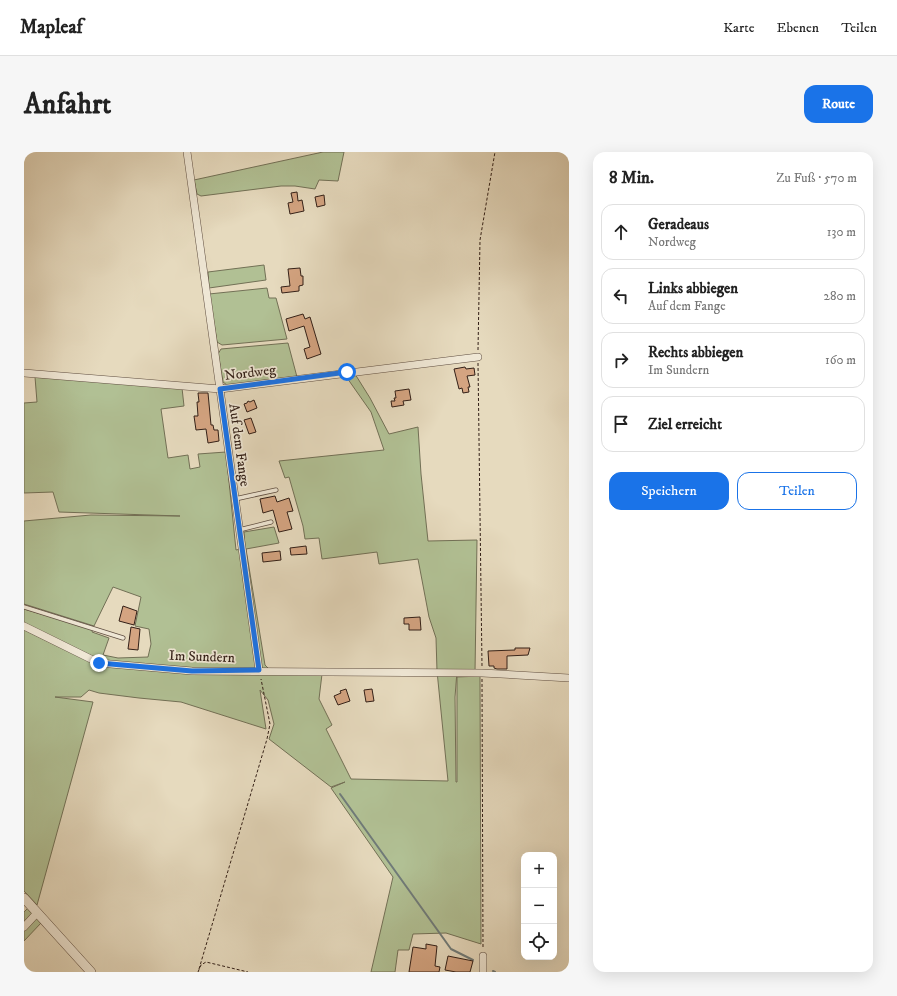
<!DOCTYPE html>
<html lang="de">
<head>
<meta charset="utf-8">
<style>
	:root { --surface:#fff; --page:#f6f6f6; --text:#222; --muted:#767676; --line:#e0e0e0; --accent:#1a73e8 }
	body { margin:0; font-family:"IM FELL DW Pica",serif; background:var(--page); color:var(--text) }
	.controls { position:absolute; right:12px; bottom:12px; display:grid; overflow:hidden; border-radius:8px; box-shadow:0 4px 16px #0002 }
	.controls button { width:36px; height:36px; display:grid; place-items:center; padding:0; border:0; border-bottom:1px solid var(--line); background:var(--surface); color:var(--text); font:20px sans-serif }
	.stop { position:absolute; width:12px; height:12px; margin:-9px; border:3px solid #1a73e8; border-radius:50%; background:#fff }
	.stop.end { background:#1a73e8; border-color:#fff; box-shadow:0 1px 4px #0008 }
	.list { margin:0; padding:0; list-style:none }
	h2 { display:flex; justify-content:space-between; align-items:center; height:52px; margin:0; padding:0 16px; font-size:17px }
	h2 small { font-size:13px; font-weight:400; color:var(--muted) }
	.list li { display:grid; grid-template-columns:26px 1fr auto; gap:12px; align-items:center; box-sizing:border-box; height:56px; margin:0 8px 8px; padding:0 8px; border:1px solid var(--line); border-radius:12px }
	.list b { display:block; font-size:15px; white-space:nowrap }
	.list p { margin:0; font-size:13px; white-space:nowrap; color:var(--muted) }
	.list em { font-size:13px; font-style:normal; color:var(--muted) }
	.actions { display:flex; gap:8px; padding:12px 16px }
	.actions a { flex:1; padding:9px 0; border:1px solid var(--accent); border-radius:12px; text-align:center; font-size:14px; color:var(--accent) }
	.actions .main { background:var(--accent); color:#fff }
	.icon { flex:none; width:22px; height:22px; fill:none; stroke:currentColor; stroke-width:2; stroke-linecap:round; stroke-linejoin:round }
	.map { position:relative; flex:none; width:545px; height:820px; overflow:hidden; border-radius:12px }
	header { display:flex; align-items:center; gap:24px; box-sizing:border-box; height:56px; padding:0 20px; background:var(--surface); border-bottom:1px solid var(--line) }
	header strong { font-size:19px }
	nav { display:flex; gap:22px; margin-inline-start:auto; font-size:14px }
	.intro { display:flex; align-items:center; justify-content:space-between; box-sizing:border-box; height:96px; padding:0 24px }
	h1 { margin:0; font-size:28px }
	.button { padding:10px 18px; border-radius:12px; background:var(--accent); color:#fff; font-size:14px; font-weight:700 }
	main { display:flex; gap:24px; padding:0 24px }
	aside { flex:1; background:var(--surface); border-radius:12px; box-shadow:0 4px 16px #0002 }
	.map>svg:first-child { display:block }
	.green { fill:#b1c094; stroke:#727056 }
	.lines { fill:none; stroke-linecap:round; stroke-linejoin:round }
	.stream { stroke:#707b79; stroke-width:2 }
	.building { fill:#d4a481; stroke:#321f17 }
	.service-casing { stroke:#5f4e41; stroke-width:5 }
	.minor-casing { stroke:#5f4e41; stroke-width:8 }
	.tertiary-casing { stroke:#5f4e41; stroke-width:10 }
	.path { stroke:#321f17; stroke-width:1; stroke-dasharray:3 2; stroke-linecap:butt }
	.service { stroke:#efe7d5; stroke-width:3.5 }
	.minor { stroke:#efe7d5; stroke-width:7 }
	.tertiary { stroke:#efe7d5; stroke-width:9 }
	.route { stroke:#1a73e8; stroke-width:5 }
	.labels { text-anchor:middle; stroke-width:3.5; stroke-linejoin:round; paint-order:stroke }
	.street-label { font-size:14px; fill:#321f17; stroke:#efe7d5 }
</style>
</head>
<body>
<header>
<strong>Mapleaf</strong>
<nav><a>Karte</a><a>Ebenen</a><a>Teilen</a></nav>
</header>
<div class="intro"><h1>Anfahrt</h1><a class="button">Route</a></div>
<main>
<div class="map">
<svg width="545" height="820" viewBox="0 0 545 820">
	<rect width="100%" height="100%" fill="#e6dabe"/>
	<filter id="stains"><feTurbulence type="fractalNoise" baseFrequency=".005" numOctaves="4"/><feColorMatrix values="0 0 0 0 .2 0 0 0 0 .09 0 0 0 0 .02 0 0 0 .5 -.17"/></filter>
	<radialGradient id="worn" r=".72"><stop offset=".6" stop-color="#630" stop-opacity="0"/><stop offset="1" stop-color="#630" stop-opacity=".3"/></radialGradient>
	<path class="green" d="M 299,0 L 320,0 L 314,29 L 295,28 L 291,37 L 271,34 L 257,34 L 177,44 L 173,42 L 170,28 Z
		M 240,113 L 242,128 L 185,136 L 184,120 Z
		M 243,136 L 245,146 L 252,146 L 263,187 L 198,193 L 193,190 L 185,142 Z
		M 264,191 L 273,225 L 203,233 L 199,230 L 194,202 L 197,197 Z
		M 331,222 L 346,246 L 365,282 L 394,275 L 397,322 L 404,389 L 453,388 L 451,520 L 433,519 L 431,545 L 432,630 L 433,630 L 433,525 L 456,524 L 457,792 L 422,781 L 389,782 L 385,798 L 374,798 L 371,820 L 347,820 L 369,725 L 307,636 L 321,630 L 307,635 L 245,587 L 250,572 L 244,548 L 236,538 L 242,577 L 157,550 L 115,546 L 75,541 L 65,538 L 57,545 L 31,545 L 69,550 L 13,753 L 0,739 L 0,457 L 69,477 L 68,480 L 85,486 L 79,503 L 94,506 L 124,505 L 127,492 L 125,477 L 111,474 L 117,445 L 89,435 L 70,474 L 0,452 L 0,369 L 67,363 L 156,364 L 35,360 L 29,340 L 0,341 L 0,251 L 13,250 L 11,225 L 158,236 L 160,254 L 137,257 L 144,306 L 164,303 L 166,317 L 176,315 L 174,302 L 202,300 L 212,398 L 221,396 L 220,380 L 250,375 L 255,391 L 222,397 L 241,513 L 250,522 L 298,522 L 295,547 L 308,573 L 302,577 L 327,627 L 424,629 L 413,519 L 412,486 L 405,465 L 394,407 L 355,412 L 353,400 L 298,407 L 295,386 L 281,387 L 279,374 L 265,325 L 261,326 L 255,309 L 360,298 L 347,260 L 321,223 Z
		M 4,756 L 17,771 L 0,789 L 0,760 Z"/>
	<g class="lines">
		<path class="stream" d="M 316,642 L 427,797 L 449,808
			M 469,819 L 471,820"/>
	</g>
	<path class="building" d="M 273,40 L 274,49 L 278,48 L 280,59 L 266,62 L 264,51 L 269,50 L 267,41 Z
		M 300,43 L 301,53 L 293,55 L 291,45 Z
		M 276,116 L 277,124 L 279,124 L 279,133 L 275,134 L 275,139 L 258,141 L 257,135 L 266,134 L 264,117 Z
		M 279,162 L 281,167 L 286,165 L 297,202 L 283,207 L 280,197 L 286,195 L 280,174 L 265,179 L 262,167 Z
		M 441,215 L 442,217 L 450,216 L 451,223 L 443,224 L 446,235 L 444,235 L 445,240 L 439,241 L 438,236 L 435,237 L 430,217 Z
		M 385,237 L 387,248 L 379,249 L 380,253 L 368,255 L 367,249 L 371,249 L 370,246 L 372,246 L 371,239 Z
		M 174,241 L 184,241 L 187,273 L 189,273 L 190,278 L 194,278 L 195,289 L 184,291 L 182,277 L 172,278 L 170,264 L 174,264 L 173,250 L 175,250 Z
		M 230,248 L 233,256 L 223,260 L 220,252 L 223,251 L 224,249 L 226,250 Z
		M 227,266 L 232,280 L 225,282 L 220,268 Z
		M 251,344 L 253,350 L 265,346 L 269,359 L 263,360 L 268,377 L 255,380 L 249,358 L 239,361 L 236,347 Z
		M 282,394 L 283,402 L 267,403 L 266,396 Z
		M 256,399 L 257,408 L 239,410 L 238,401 Z
		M 99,454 L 113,459 L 110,473 L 95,469 Z
		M 396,465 L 397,478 L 385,478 L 385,472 L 380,472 L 380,466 Z
		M 107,475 L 116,477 L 114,498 L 104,497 Z
		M 491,496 L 506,496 L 504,503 L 483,504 L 483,517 L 473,517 L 470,516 L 470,514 L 465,514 L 464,499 L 491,498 Z
		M 322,537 L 326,549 L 314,553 L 310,544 L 317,541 L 316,539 Z
		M 348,537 L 350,549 L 342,550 L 340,538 Z
		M 402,792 L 413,794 L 411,814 L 416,815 L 415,820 L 385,820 L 389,795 L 402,797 Z
		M 424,804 L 449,809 L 446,820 L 432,820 L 421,818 Z"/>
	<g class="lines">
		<defs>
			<path id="service" d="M 211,347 L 252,338
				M 215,378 L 247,370
				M 0,455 L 99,486"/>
			<path id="minor" d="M 163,0 L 235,518
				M 0,221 L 196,237 L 454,205
				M 0,474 L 75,511 L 168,519 L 458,521 L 545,526
				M 0,775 L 13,761
				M 459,804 L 459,820"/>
			<path id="tertiary" d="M 0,746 L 67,820"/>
		</defs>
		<use href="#service" class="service-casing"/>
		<use href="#minor" class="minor-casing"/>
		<use href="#tertiary" class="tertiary-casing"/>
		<path class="path" d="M 454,198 L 456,88 L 471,0
			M 454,211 L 458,514
			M 458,527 L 459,796
			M 175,817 L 243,587 L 246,572 L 237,527
			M 174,820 L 177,813 L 182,810 L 224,820"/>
		<use href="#service" class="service"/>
		<use href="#minor" class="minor"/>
		<use href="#tertiary" class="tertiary"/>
	</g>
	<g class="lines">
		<path class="route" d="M 75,511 L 168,519 L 235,518 L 196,237 L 323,220"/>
	</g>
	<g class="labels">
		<g class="street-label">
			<text transform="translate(226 220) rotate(-7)" y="5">Nordweg</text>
			<text transform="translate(216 293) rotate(82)" y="5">Auf dem Fange</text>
			<text transform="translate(178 504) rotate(2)" y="5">Im Sundern</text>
		</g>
	</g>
	<rect width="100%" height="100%" filter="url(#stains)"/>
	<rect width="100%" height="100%" fill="url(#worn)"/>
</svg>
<div class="controls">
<button>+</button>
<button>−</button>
<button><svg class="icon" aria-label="locate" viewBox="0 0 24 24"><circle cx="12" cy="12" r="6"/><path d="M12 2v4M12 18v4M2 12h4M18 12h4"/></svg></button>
</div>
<div class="stop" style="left:323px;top:220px"></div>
<div class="stop end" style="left:75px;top:511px"></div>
</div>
<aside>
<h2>8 Min.<small>Zu Fuß · 570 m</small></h2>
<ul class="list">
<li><svg class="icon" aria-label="ahead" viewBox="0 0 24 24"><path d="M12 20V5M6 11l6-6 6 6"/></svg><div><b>Geradeaus</b><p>Nordweg</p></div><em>130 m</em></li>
<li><svg class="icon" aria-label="left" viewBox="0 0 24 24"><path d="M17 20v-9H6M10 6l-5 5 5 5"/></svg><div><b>Links abbiegen</b><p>Auf dem Fange</p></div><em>280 m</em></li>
<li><svg class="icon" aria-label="right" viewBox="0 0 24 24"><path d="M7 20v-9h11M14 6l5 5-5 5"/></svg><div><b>Rechts abbiegen</b><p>Im Sundern</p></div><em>160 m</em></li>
<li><svg class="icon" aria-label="arrive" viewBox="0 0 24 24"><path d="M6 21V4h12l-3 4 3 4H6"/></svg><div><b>Ziel erreicht</b></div></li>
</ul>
<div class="actions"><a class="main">Speichern</a><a>Teilen</a></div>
</aside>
</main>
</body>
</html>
